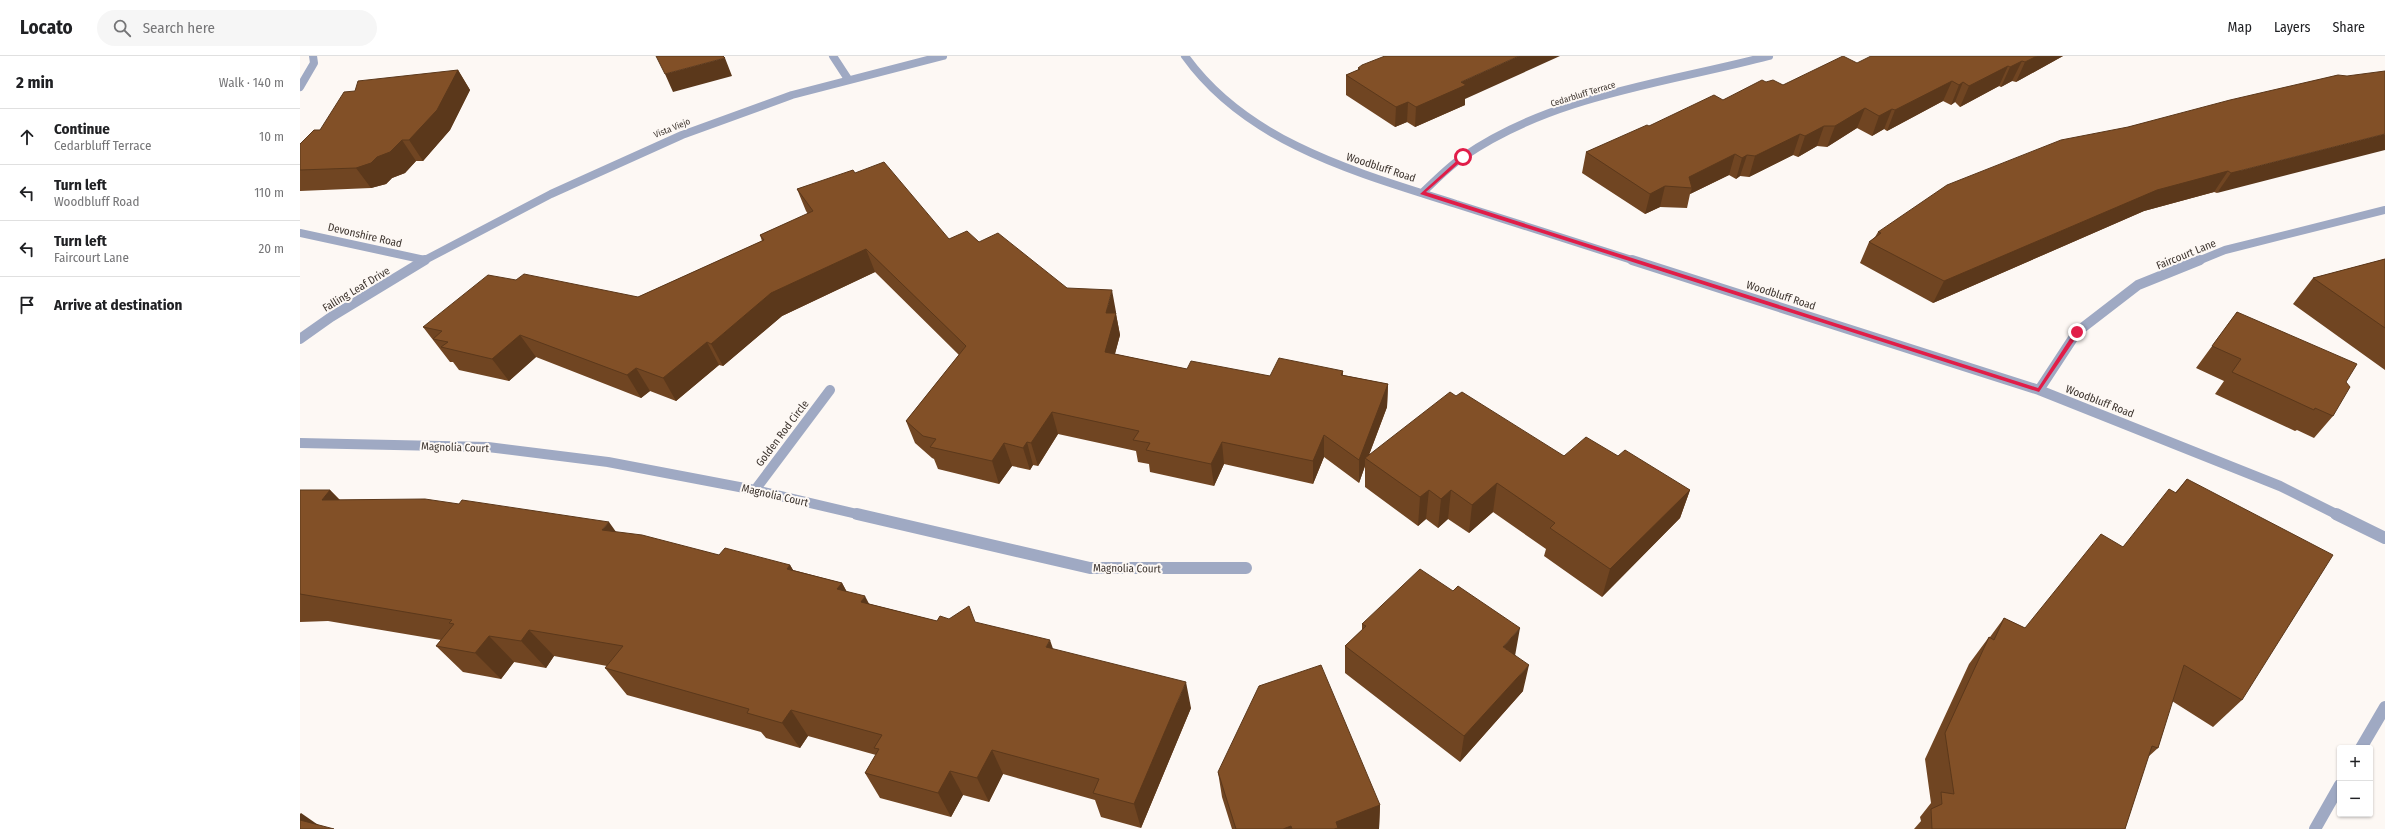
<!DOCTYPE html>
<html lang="en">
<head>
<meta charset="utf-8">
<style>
	:root { --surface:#fff; --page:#f6f6f6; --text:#202124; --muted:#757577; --line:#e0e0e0 }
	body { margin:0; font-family:"Fira Sans Condensed",sans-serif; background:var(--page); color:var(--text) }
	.controls { position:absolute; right:12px; bottom:12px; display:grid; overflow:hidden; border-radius:4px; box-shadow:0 1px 3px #0004 }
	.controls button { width:36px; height:36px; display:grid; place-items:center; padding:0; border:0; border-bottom:1px solid var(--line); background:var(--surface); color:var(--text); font:20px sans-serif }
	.stop { position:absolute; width:12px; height:12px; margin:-9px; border:3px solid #e11d48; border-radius:50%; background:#fff }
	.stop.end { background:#e11d48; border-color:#fff; box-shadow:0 1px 4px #0008 }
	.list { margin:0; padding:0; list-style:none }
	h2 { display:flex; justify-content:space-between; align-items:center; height:52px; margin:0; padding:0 16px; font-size:17px }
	h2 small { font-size:13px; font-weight:400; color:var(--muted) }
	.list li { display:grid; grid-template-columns:26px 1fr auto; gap:12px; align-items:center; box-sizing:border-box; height:56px; padding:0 16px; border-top:1px solid var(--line) }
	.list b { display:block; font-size:15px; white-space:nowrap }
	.list p { margin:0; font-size:13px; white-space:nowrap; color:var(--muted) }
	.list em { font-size:13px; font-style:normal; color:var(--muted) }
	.icon { flex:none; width:22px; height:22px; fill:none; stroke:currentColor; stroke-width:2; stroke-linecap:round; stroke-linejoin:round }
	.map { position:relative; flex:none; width:2085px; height:773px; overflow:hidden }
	header { display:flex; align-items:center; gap:24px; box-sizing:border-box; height:56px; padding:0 20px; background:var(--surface); border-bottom:1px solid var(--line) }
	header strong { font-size:19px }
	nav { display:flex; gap:22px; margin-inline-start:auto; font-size:14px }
	.search { width:280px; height:36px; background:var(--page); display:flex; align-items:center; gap:10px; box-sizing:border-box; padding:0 14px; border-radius:22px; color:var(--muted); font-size:15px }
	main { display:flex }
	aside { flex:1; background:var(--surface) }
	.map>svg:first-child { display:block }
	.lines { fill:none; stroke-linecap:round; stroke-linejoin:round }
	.minor-far2 { stroke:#9fa9c3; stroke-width:8 }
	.minor-far1 { stroke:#9fa9c3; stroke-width:10 }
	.minor { stroke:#9fa9c3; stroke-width:12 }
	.tertiary { stroke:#9fa9c3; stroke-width:8 }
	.wall { fill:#704522 }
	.shaded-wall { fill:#5b381b }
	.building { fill:#825027; stroke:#5b381b }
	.route { fill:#e11d48 }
	.labels { text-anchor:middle; stroke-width:4; stroke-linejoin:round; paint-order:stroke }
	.far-street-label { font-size:9px; fill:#3e352f; stroke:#fdf8f4 }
	.street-label { font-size:11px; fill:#3e352f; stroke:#fdf8f4 }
</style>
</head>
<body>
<header>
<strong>Locato</strong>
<div class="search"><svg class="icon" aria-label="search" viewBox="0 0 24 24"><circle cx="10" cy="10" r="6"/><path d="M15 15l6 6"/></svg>Search here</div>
<nav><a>Map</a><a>Layers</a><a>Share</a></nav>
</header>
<main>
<aside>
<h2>2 min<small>Walk · 140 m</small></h2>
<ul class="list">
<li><svg class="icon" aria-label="ahead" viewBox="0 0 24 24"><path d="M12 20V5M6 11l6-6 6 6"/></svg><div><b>Continue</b><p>Cedarbluff Terrace</p></div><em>10 m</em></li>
<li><svg class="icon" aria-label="left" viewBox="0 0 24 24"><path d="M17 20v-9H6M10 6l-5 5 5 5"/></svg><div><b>Turn left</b><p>Woodbluff Road</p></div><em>110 m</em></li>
<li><svg class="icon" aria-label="left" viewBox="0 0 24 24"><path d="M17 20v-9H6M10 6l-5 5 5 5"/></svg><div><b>Turn left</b><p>Faircourt Lane</p></div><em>20 m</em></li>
<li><svg class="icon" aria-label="arrive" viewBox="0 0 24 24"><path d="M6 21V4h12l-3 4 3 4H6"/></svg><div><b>Arrive at destination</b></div></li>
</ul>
</aside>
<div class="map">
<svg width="2085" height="773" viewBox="0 0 2085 773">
	<rect width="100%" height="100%" fill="#fdf8f4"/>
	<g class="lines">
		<path class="minor-far2" d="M 533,0 L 548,23
			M 885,0 C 948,88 1059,117 1156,148 C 1216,167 1276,186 1335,205
			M 0,31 L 14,7 L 13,0
			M 1122,137 C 1135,125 1148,111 1163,101 C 1252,39 1367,27 1469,0
			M 123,205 L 125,204
			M 1898,205 L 1925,194 L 2085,154"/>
		<path class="minor-far1" d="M 1332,204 L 1739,334 L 1980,430 L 2038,459
			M 0,283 L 31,261 L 125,204
			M 1739,334 L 1777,276 L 1838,229 L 1900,204
			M 0,387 L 188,391 L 308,406 L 455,434 L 561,459
			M 455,434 L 530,334"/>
		<path class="minor" d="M 557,458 L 790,512 L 946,512
			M 2036,458 L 2085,482
			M 2061,692 L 2085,651
			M 2015,773 L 2040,729"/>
		<path class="tertiary" d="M 0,177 L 125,204 L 251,138 L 382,79 L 492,39 L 643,0"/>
	</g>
	<path class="wall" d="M 1763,0 L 1716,26 L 1712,25 L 1701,31 L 1699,30 L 1660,51 L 1655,46 L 1651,49 L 1643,45 L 1587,75 L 1584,73 L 1572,80 L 1557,72 L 1527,91 L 1517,90 L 1498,101 L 1493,99 L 1449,121 L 1440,120 L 1436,123 L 1429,119 L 1390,138 L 1387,152 L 1360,151 L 1345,158 L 1282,117 L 1286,96 L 1349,70 L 1423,44 L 1466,26 L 1483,29 L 1557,7 Z
		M 1058,12 L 1165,43 L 1165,49 L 1115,71 L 1107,66 L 1095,71 L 1046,39 L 1046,19 L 1058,14 Z
		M 158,14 L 170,34 L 150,74 L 123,105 L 116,105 L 105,117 L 92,122 L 86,128 L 71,132 L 0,135 L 0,88 L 20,74 L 55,35 Z
		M 2038,19 L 1917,137 L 1914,136 L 1844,155 L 1633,247 L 1560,207 L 1569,186 L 1575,181 L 1578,176 L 1828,71 Z
		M 555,117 L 649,183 L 679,186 L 767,232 L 816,256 L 816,258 L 820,279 L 815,298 L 887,313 L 970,320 L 1043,315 L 1043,319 L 1088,328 L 1087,351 L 1069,399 L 1318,400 L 1390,434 L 1380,462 L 1302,541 L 1244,500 L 1246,493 L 1193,456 L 1169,477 L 1148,463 L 1138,472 L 1126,463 L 1118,470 L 1065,431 L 1065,410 L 1059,427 L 1024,401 L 1013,428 L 924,408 L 914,430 L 850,416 L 849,408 L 838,406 L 836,395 L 758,378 L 738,410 L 733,409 L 730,414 L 712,410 L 699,428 L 638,413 L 634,403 L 632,402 L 615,387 L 606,365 L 659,299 L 575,216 L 482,260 L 423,310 L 419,309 L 376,345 L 350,335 L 341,342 L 236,301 L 209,325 L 159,314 L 153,306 L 150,306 L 123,271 L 216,224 L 338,241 L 462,185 L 460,179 L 508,158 L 506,155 L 497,133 Z
		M 2085,203 L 2085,314 L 1993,248 L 2013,222 Z
		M 1937,256 L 2046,326 L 2033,360 L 2014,382 L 1997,374 L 1995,375 L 1915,338 L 1924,325 L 1896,312 Z
		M 1887,423 L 1942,644 L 1913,671 L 1872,645 L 1858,692 L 1848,701 L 1825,773 L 1614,773 L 1621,765 L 1620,761 L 1631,747 L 1625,703 L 1669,608 L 1689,581 L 1690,581 L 1704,562 L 1725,572 L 1823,491 L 1875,437 Z
		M 0,434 L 30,434 L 40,444 L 316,476 L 419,499 L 490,509 L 493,514 L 542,527 L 547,536 L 570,548 L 637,565 L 649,563 L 676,567 L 753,593 L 891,652 L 841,772 L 801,761 L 795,744 L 703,718 L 689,746 L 663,739 L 651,761 L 580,742 L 565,717 L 576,699 L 508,680 L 500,692 L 466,682 L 461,676 L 327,639 L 305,612 L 307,610 L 254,600 L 246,612 L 214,606 L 201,623 L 163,616 L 136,590 L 141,584 L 28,565 L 0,566 Z
		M 1062,568 L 1215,599 L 1223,635 L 1160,706 L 1045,617 L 1045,590 L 1062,574 Z
		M 918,716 L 1080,749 L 1079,773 L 932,773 L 922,741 Z"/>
	<path class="shaded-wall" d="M 1219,0 L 1260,0 L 1165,43 L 1165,49 L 1115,71 L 1116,51 L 1161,26 Z
		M 1737,0 L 1763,0 L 1716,26 L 1725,6 Z
		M 425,2 L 432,20 L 373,36 L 365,18 Z
		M 1722,5 L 1712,25 L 1701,31 L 1710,11 Z
		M 1708,10 L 1699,30 L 1660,51 L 1669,30 Z
		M 158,14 L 170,34 L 150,74 L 123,105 L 109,84 Z
		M 1652,25 L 1643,45 L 1587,75 L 1595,54 Z
		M 1663,26 L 1655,46 L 1651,49 L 1659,29 Z
		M 1108,46 L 1107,66 L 1095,71 L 1096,51 Z
		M 1565,52 L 1557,72 L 1527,91 L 1535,70 Z
		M 1592,53 L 1584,73 L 1572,80 L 1579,60 Z
		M 1524,70 L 1517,90 L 1498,101 L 1505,80 Z
		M 1500,78 L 1493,99 L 1449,121 L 1455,100 Z
		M 2085,78 L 2085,94 L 1917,137 L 1931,117 Z
		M 102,84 L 116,105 L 105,117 L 92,122 L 86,128 L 71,132 L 56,112 Z
		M 1435,98 L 1429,119 L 1390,138 L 1392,132 L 1389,121 Z
		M 1447,99 L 1440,120 L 1436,123 L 1442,102 Z
		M 1928,115 L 1914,136 L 1844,155 L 1633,247 L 1644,225 L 1857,134 Z
		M 1365,130 L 1360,151 L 1345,158 L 1350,138 Z
		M 566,193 L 575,216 L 482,260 L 423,310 L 411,288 L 471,237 Z
		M 812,234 L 816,256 L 816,258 L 820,279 L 809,319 L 805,296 L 806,257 Z
		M 220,279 L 236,301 L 209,325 L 192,303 Z
		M 407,286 L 419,309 L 376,345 L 363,322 Z
		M 336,312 L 350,335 L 341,342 L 327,319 Z
		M 1088,328 L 1087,351 L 1067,404 L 1065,402 L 1065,410 L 1059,427 L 1059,404 Z
		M 752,356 L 758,378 L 738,410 L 731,387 Z
		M 1024,379 L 1024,401 L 1013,428 L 1013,405 Z
		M 727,386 L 733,409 L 730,414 L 723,392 Z
		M 922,386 L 924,408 L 914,430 L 911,408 Z
		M 704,387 L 712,410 L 699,428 L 692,405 Z
		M 1197,427 L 1193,456 L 1169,477 L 1172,449 Z
		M 30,434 L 57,462 L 22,444 Z
		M 1129,434 L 1126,463 L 1118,470 L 1120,441 Z
		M 1151,434 L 1148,463 L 1138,472 L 1141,443 Z
		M 1390,434 L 1380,462 L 1302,541 L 1310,513 Z
		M 309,466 L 329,494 L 302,474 Z
		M 490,509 L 506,536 L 487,513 Z
		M 542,527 L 556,554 L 537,533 Z
		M 565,540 L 579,567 L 561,546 Z
		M 1220,572 L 1215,600 L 1203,591 Z
		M 229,574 L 254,600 L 246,612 L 221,585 Z
		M 189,580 L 214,606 L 201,623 L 175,597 Z
		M 750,584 L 759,610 L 746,591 Z
		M 1229,609 L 1223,635 L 1160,706 L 1164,680 Z
		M 886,626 L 891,652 L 841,772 L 834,748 Z
		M 491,654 L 508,680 L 500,692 L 482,667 Z
		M 692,694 L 703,718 L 689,746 L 677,722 Z
		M 650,715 L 663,739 L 651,761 L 638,737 Z
		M 1080,749 L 1079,773 L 1034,773 L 1036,766 Z
		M 1,757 L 24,773 L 0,765 L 0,758 Z
		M 991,770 L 992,773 L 983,773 Z"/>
	<path class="building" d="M 356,0 L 423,0 L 425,2 L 365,18 Z
		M 1085,0 L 1219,0 L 1161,26 L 1166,29 L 1116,51 L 1108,46 L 1096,51 L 1046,19 L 1060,13 L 1058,12 L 1062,9 Z
		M 1543,0 L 1557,7 L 1571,0 L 1737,0 L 1725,6 L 1722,5 L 1710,11 L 1708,10 L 1669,30 L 1663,26 L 1659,29 L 1652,25 L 1595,54 L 1592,53 L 1579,60 L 1565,52 L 1535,70 L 1524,70 L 1505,80 L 1500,78 L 1455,100 L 1447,99 L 1442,102 L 1435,98 L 1389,121 L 1392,132 L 1365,130 L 1350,138 L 1286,96 L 1347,69 L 1349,70 L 1414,39 L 1423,44 L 1462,24 L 1466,26 L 1473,24 L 1483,29 Z
		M 158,14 L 137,54 L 109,84 L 102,84 L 90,96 L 77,101 L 71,107 L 56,112 L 0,114 L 0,88 L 14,74 L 20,74 L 44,36 L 55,35 L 58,25 Z
		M 2085,15 L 2085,78 L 1931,117 L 1928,115 L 1857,134 L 1644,225 L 1569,186 L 1581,177 L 1578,176 L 1647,129 L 1761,84 L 1828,71 L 1930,44 L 2038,19 L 2047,20 Z
		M 584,106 L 649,183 L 667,175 L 679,186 L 698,177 L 767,232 L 812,234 L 806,257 L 816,257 L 805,296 L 887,313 L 891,305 L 970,320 L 979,302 L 1043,315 L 1041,319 L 1088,328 L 1059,404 L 1024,379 L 1013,405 L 922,386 L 911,408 L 846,394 L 850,387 L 833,384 L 839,375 L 752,356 L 731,387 L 727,386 L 723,392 L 704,387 L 692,405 L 630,391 L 636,383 L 623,380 L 606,365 L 666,290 L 566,193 L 471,237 L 411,288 L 407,286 L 363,322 L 336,312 L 327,319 L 220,279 L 192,303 L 141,291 L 148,286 L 133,283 L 142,275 L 123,271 L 188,219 L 216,224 L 224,218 L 338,241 L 464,184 L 460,179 L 513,155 L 497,133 L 553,114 L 555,117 Z
		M 2085,203 L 2085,272 L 2013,222 Z
		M 1937,256 L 2057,308 L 2046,326 L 2050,331 L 2033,360 L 2015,352 L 2014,354 L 1932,316 L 1941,303 L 1912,290 Z
		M 1150,336 L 1156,340 L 1162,336 L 1264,400 L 1286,381 L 1318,400 L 1325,394 L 1390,434 L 1310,513 L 1250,472 L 1255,467 L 1197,427 L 1172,449 L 1151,434 L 1141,443 L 1129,434 L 1120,441 L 1065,402 Z
		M 1887,423 L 2033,499 L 1942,644 L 1884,609 L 1858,692 L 1852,690 L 1825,773 L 1632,773 L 1631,753 L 1642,748 L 1641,736 L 1654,738 L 1645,677 L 1689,581 L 1694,584 L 1704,562 L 1725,572 L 1801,478 L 1823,491 L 1869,433 L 1876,437 Z
		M 0,434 L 30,434 L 22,444 L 125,443 L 159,448 L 162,444 L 309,466 L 302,474 L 342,479 L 419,499 L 425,492 L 490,509 L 487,513 L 542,527 L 537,533 L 565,540 L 561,546 L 637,565 L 640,560 L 649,563 L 669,550 L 675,566 L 750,584 L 746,591 L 886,626 L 834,748 L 793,737 L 799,723 L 692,694 L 677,722 L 650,715 L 638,737 L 565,717 L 579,693 L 574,692 L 582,679 L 491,654 L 482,667 L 447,657 L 449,653 L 305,612 L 323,590 L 229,574 L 221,585 L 189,580 L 175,597 L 136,590 L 154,568 L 149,567 L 152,564 L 0,538 Z
		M 1120,513 L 1153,535 L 1158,530 L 1220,572 L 1203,591 L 1229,609 L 1164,680 L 1045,590 L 1066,570 L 1062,568 Z
		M 1021,609 L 1080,749 L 1036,766 L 1038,772 L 1034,773 L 992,773 L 991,770 L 983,773 L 936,773 L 918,716 L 959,630 Z
		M 0,764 L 34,773 L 0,773 Z"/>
	<path class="route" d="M 1162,100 L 1166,101 L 1126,136 L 1738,332 L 1775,275 L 1780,276 L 1739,336 L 1120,138 Z"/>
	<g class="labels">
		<g class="far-street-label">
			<text transform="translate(1283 38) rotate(-17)" y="3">Cedarbluff Terrace</text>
			<text transform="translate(372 72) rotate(-22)" y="3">Vista Viejo</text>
		</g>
		<g class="street-label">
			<text transform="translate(1081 111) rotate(18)" y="4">Woodbluff Road</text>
			<text transform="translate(65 179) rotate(13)" y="4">Devonshire Road</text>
			<text transform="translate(1886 198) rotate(-22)" y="4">Faircourt Lane</text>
			<text transform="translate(56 233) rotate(-31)" y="4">Falling Leaf Drive</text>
			<text transform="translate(1481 239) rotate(18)" y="4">Woodbluff Road</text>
			<text transform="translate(1800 345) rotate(21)" y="4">Woodbluff Road</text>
			<text transform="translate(482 377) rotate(-53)" y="4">Golden Rod Circle</text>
			<text transform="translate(155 391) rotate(2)" y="4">Magnolia Court</text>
			<text transform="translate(475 439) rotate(13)" y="4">Magnolia Court</text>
			<text transform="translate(827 512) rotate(1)" y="4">Magnolia Court</text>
		</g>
	</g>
</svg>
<div class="controls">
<button>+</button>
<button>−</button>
</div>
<div class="stop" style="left:1163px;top:101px"></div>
<div class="stop end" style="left:1777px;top:276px"></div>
</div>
</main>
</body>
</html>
